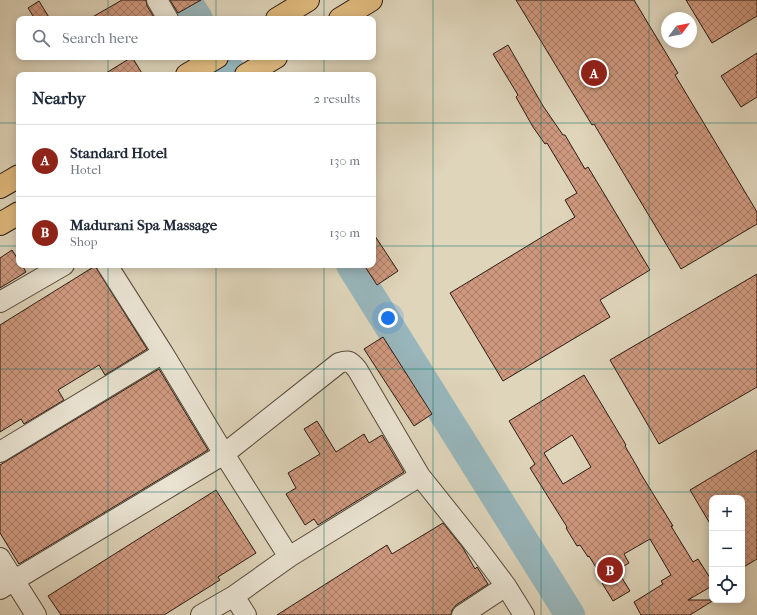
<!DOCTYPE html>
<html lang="en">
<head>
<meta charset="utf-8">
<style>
	:root { --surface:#fff; --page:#f6f6f7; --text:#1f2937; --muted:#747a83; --line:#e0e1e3; --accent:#8f2418 }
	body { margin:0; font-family:"IM FELL French Canon",serif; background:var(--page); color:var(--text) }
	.controls { position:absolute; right:12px; bottom:12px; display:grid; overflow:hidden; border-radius:8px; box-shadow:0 2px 10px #0003 }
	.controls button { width:36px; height:36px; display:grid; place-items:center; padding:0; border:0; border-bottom:1px solid var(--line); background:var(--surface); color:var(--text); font:20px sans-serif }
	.compass { position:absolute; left:661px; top:12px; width:36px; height:36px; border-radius:50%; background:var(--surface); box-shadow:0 2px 10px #0003; rotate:58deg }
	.you { position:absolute; left:388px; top:318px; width:14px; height:14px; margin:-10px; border:3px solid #fff; border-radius:50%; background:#1a73e8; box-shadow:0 0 0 6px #1a73e833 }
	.badge { display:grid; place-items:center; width:26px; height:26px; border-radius:50%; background:var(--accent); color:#fff; font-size:13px; font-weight:700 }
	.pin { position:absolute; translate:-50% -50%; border:2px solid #fff; box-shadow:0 1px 4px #0006 }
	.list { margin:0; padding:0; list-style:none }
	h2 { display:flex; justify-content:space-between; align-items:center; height:52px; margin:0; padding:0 16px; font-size:17px }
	h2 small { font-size:13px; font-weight:400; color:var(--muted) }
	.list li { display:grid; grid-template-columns:26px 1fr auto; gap:12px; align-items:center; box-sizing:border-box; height:72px; padding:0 16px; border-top:1px solid var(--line) }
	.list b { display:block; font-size:15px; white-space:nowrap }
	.list p { margin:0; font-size:13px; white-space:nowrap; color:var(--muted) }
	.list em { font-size:13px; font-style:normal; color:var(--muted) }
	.icon { flex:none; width:22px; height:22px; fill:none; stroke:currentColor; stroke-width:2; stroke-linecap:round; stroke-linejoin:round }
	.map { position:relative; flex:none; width:757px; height:615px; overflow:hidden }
	.search { position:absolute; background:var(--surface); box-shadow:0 2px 10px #0003; left:16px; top:16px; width:360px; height:44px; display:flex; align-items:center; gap:10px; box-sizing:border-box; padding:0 14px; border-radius:8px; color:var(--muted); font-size:15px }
	.panel { position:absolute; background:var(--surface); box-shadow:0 2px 10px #0003; left:16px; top:72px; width:360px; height:196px; border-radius:8px }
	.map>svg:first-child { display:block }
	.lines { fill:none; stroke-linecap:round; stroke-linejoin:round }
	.river { stroke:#98b6bb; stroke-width:30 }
	.building { fill:url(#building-cross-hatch); stroke:#2a1b12; fill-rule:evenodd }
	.minor-casing { stroke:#574a3c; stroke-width:22 }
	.highway-casing { stroke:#2a1b12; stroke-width:24 }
	.minor { stroke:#eae4d3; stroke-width:20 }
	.highway { stroke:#e0ba7e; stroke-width:22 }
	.grid { fill:none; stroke:#0f766e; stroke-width:1; stroke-opacity:0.55 }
</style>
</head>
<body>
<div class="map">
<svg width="757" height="615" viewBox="0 0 757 615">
	<defs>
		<pattern id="building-cross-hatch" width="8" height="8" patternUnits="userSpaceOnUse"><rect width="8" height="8" fill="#cf997f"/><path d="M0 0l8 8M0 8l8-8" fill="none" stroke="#a87c67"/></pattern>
	</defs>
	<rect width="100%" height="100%" fill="#dfd5bb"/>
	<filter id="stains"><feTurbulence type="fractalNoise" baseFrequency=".005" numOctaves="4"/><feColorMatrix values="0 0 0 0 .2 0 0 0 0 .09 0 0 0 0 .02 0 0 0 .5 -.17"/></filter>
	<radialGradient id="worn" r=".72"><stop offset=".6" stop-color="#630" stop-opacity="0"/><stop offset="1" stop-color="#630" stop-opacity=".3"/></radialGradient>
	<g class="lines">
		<path class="river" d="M 186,0 L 198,19
			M 221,57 L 233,75
			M 351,265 L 570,615"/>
	</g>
	<path class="building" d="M 122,0 L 146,0 L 147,6 L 155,19 L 89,19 Z
		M 170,0 L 201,0 L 178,13 Z
		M 516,0 L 634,0 L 678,73 L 675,75 L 757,212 L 757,224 L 681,269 L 594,124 L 592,125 Z
		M 686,0 L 757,0 L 757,16 L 712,43 Z
		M 39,1 L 50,19 L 35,19 L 28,8 Z
		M 508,45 L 543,106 L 563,135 L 565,135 L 585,169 L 588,167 L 650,270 L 600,300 L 610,317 L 503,381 L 450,293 L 575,217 L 565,200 L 577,193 L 547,143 L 545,144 L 533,127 L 516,97 L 518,95 L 493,54 Z
		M 757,53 L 757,97 L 741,107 L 721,76 Z
		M 132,57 L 143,75 L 103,75 Z
		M 373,233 L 398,271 L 377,285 L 364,265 L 373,265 Z
		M 12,250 L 19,261 L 19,265 L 22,265 L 26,272 L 0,288 L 0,258 Z
		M 95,266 L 147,349 L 105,375 L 99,365 L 58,390 L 64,400 L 24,424 L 21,419 L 0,432 L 0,325 Z
		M 757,274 L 757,387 L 659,444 L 610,360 Z
		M 383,337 L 432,414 L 414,426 L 364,349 Z
		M 159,369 L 208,450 L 19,564 L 0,533 L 0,465 Z
		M 584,375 L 626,445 L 625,446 L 639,470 L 639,471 L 673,526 L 671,526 L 693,562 L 698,559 L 712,581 L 712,586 L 688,600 L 714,600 L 690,615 L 641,615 L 634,602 L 663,584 L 661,581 L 671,575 L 650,539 L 624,554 L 629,563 L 617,570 L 630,591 L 613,601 L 602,583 L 605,582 L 589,556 L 588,557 L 580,545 L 577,546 L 566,528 L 567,527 L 530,468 L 535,464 L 509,421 ZM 572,435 L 591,467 L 563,484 L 544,453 Z
		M 317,421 L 336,452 L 364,434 L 369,443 L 382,435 L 404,472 L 318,525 L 314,519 L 305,525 L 286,494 L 296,488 L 288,473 L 320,454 L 304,429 Z
		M 757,450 L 757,559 L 742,568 L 742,498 L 712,498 L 712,527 L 690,490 Z
		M 216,490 L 256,553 L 218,577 L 220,580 L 164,615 L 61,615 L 48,596 Z
		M 443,523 L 463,548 L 475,569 L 477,567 L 488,584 L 456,605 L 452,610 L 451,615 L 277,615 L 387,545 L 392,554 Z"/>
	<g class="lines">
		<defs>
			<path id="minor" d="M 157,0 L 168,19
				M 107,265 L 163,353 L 224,454 L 289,557
				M 0,302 L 64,265
				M 0,452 L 163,353
				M 0,558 L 36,615
				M 0,589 L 224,454 L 339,363 C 349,360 350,361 357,369 L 420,476 L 479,550 L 506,586 L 524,615
				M 234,596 L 246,615
				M 201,615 L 234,596 L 289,557 L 420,476
				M 462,615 L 506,586"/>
			<path id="highway" d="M 277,19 L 308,0
				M 340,19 L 371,0
				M 187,75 L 217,57
				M 246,75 L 276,57
				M 0,187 L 19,176
				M 0,224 L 19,213"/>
		</defs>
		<use href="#minor" class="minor-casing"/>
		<use href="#highway" class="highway-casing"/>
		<use href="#minor" class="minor"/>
		<use href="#highway" class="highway"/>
	</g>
	<path class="grid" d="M 108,0 L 108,19M 216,0 L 216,19M 324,0 L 324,19M 433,0 L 433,615M 541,0 L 541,615M 649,0 L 649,615M 108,57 L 108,75M 216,57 L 216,75M 324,57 L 324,75M 0,123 L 19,123M 373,123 L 757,123M 0,246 L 19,246M 373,246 L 757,246M 108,265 L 108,615M 216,265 L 216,615M 324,265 L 324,615M 0,369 L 757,369M 0,492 L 757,492"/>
	<rect width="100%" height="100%" filter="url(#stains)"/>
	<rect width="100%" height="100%" fill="url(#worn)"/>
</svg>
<div class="controls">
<button>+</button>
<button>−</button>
<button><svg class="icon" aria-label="locate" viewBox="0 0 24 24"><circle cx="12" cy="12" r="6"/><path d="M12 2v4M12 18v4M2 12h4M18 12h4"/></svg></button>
</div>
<svg class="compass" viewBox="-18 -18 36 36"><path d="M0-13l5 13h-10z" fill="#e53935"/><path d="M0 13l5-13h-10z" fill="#747a83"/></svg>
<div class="you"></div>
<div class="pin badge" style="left:594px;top:73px">A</div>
<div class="pin badge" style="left:610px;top:570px">B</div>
<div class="search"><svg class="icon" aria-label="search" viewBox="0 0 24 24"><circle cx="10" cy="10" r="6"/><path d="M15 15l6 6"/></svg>Search here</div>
<section class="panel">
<h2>Nearby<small>2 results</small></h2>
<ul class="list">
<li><span class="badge">A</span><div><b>Standard Hotel</b><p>Hotel</p></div><em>130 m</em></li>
<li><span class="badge">B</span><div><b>Madurani Spa Massage</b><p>Shop</p></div><em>130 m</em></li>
</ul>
</section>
</div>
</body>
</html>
